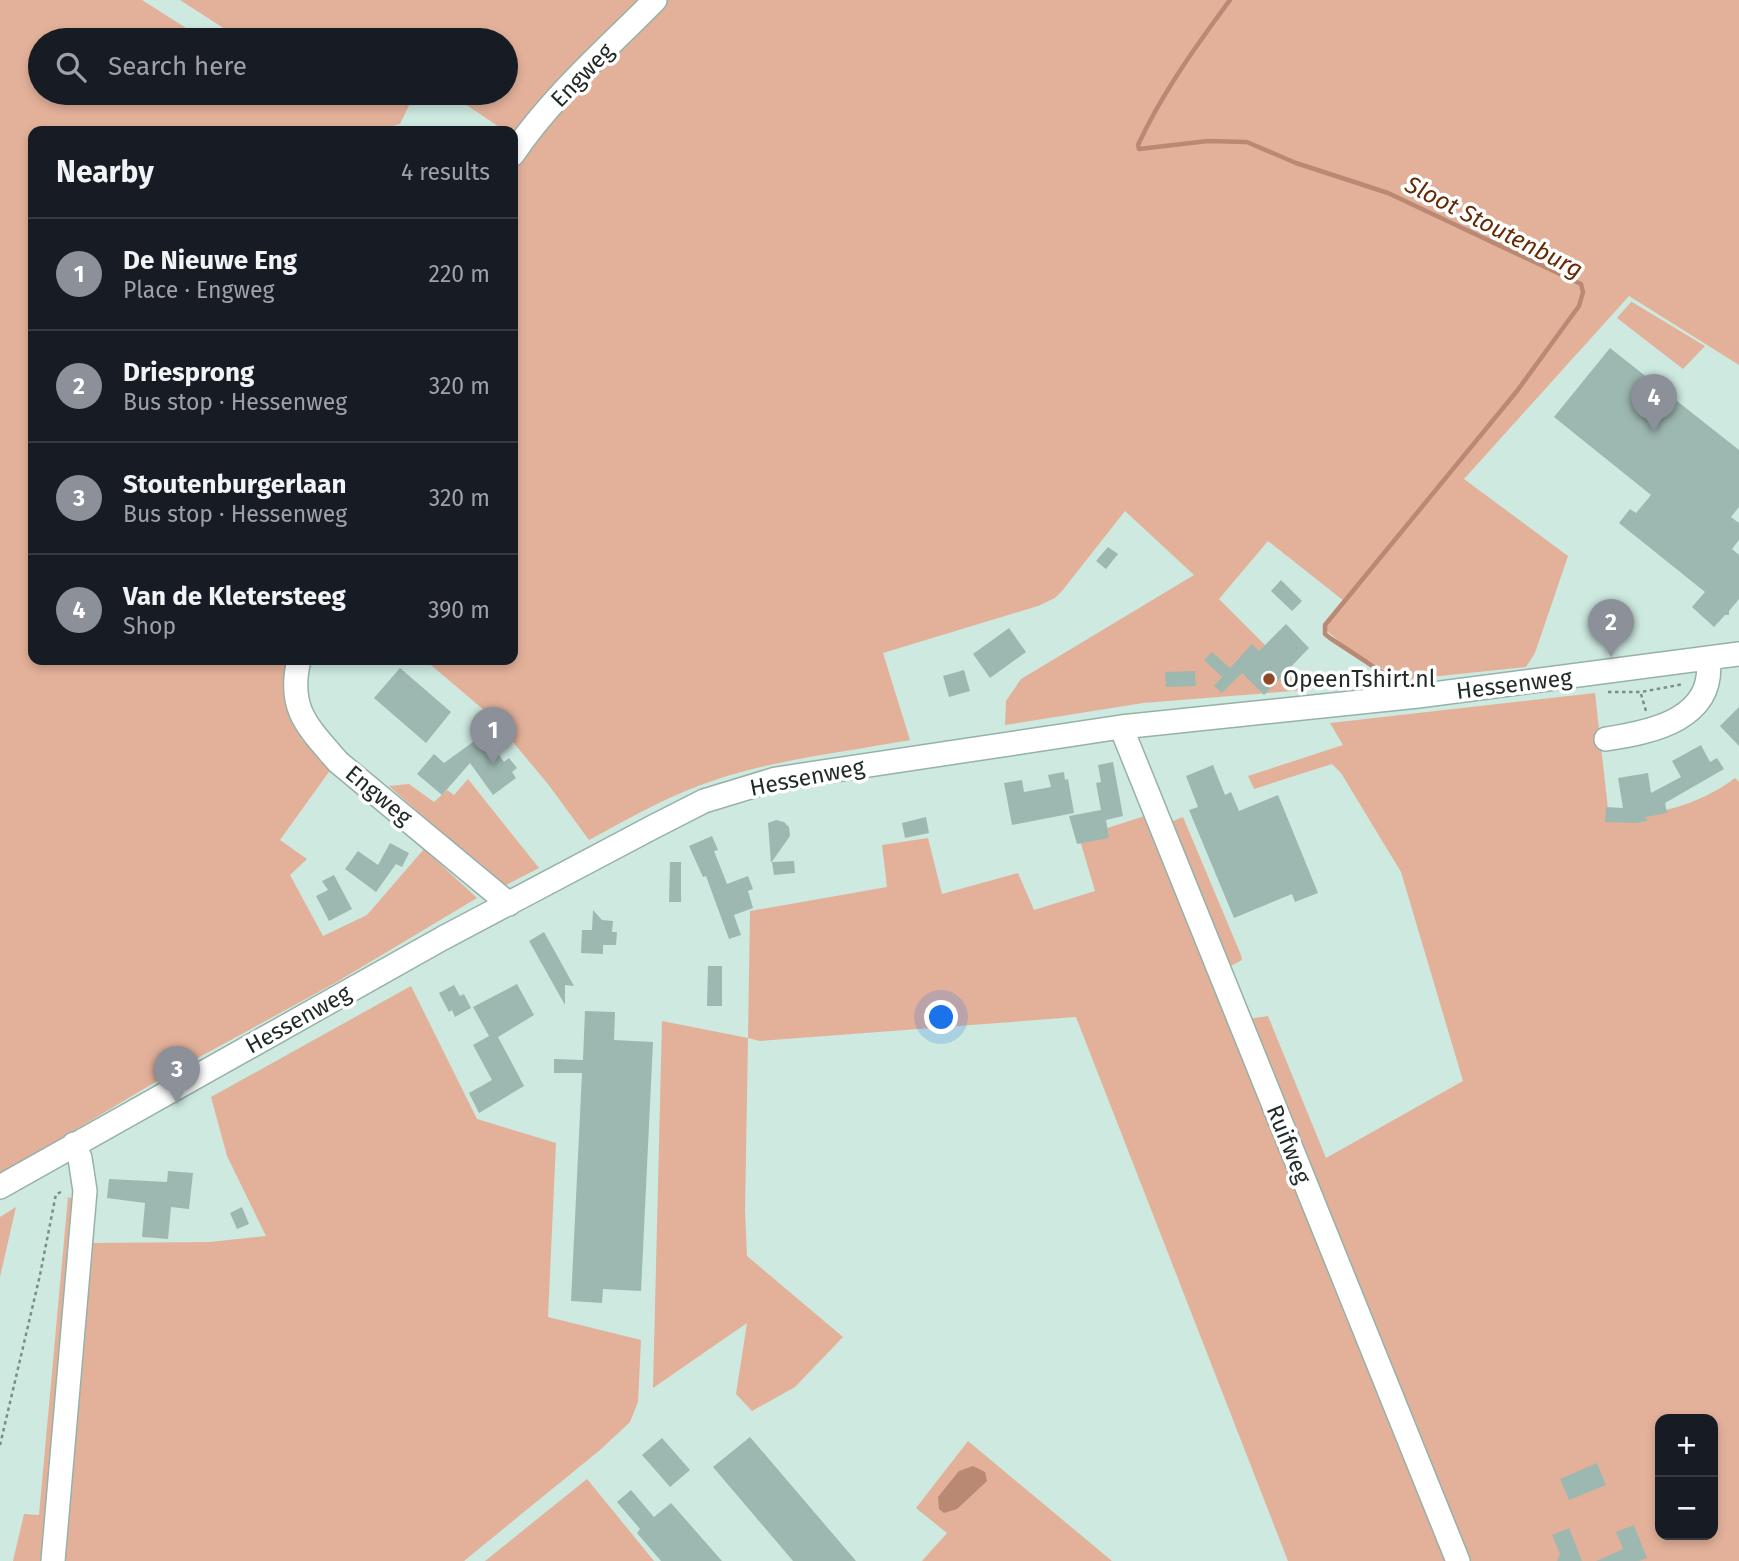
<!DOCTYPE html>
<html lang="en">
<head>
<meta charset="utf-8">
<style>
	:root { --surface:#171b24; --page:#20242c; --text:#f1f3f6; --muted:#9ea1a6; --line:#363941; --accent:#8c9099 }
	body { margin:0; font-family:"Fira Sans",sans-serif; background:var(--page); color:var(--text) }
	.controls { position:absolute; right:21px; bottom:21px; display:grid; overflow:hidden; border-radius:14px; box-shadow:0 4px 10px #0003 }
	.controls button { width:63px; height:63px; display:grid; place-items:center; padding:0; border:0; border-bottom:2px solid var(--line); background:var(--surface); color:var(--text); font:35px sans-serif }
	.you { position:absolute; left:942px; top:1018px; width:24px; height:24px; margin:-18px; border:5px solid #fff; border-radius:50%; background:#1a73e8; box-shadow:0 0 0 10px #1a73e833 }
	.badge { display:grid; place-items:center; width:46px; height:46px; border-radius:50%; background:var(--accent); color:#fff; font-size:23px; font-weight:700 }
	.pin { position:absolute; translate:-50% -58px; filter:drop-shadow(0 2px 4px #0008) }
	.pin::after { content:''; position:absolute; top:37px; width:24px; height:21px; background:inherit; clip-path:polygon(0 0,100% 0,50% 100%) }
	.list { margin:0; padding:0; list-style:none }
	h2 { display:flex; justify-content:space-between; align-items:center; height:91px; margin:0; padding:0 28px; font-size:30px }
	h2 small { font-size:23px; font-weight:400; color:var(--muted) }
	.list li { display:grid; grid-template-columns:46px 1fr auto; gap:21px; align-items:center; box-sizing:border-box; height:112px; padding:0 28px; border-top:2px solid var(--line) }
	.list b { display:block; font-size:26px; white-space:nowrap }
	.list p { margin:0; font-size:23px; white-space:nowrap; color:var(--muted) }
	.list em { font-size:23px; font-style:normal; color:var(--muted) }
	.icon { flex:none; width:38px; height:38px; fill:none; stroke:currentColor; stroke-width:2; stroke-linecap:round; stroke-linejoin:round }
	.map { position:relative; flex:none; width:1739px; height:1561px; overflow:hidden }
	.search { position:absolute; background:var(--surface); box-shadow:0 4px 10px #0003; left:28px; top:28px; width:490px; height:77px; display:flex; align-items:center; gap:18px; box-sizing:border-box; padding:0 24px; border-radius:38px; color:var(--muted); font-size:26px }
	.panel { position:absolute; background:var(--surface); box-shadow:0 4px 10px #0003; left:28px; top:126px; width:490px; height:539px; border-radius:14px }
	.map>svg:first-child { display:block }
	.green { fill:#e3b19a; fill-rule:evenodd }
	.water { fill:#b98973 }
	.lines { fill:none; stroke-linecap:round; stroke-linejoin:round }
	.stream { stroke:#b98973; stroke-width:4.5 }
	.building { fill:#9db8b0 }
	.minor-casing { stroke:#96b1a8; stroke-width:26 }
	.path { stroke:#7a8e88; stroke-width:2.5; stroke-dasharray:3.5 3.5; stroke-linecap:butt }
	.minor { stroke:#fff; stroke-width:23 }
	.poi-dot { fill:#904924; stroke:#fff; stroke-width:2.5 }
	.labels { text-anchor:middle; stroke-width:7; stroke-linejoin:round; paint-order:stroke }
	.street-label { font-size:23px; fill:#1f2a27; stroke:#fff }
	.poi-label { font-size:23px; fill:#1f2a27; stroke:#fff; text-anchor:start }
	.water-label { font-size:24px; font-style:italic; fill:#652a05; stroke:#fff }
</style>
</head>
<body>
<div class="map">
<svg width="1739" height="1561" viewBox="0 0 1739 1561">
	<rect width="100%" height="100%" fill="#cde9e0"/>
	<path class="green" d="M 0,0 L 142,0 L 205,40 L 40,40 L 40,93 L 415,93 L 400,124 L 375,131 L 33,131 L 33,660 L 295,660 L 304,732 L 301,739 L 331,769 L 280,840 L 307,859 L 290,875 L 323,936 L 367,915 L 424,849 L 477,898 L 335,983 L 172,1072 L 0,1175 Z
		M 180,0 L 648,0 L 513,136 L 513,131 L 505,131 L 449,93 L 506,93 L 506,40 L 242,40 Z
		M 662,0 L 1739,0 L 1739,365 L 1629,296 L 1464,479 L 1568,556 L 1535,653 L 1526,667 L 1401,680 L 1348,648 L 1323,628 L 1344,601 L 1268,541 L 1219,599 L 1272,652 L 1306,690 L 1143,703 L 1005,725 L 1006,701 L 1021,679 L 1194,575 L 1125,511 L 1062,591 L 1055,598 L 1038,606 L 883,653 L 910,740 C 845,752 778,759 715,780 C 671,794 630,818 589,840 L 548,784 L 491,716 L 425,660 L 513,660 L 513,164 L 520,152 Z
		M 1632,301 L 1632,302 L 1705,346 L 1683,369 L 1617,318 Z
		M 1595,693 L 1609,818 C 1655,815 1698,806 1735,778 L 1739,782 L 1739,1561 L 1465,1561 L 1248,1019 L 1268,1016 L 1326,1158 L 1463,1081 L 1401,872 L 1341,773 L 1332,764 L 1254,789 L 1248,776 L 1343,745 L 1330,723 ZM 1660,1419 L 1713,1419 L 1713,1535 L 1660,1535 Z
		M 468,779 L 539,868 L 502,887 L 389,786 L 409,784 L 434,802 L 447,790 L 454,795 Z
		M 1145,816 L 1447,1561 L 1288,1561 L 1076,1017 L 760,1041 L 748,1038 L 745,1210 L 747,1256 L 843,1337 L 795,1387 L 752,1411 L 736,1394 L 747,1323 L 653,1388 L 662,1021 L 748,1038 L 750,911 L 887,887 L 882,845 L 928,838 L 942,894 L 1018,873 L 1034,910 L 1095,891 L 1079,837 Z
		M 1183,817 L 1241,955 L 1242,960 L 1227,968 L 1168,823 Z
		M 411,986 L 477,1119 L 556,1143 L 548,1317 L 641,1340 L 638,1402 L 630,1422 L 600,1450 L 464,1561 L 58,1561 L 86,1243 L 210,1242 L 266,1236 L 227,1156 L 211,1097 Z
		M 68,1197 L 78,1201 L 48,1561 L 13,1561 L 24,1514 L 39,1515 Z
		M 16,1207 L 0,1277 L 0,1217 Z
		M 968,1441 L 1112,1561 L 922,1561 L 947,1533 L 916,1508 Z
		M 587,1479 L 654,1561 L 485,1561 Z"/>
	<path class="water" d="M 973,1466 L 985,1472 L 987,1481 L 957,1509 L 944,1513 L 939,1509 L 938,1497 L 959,1471 Z"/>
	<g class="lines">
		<path class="stream" d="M 1230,0 C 1196,46 1162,93 1138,145 L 1139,149 L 1208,141 L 1247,142 L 1296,163 L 1388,193 L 1581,284 L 1583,292 L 1579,306 L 1517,391 L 1325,625 L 1325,634 L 1330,638 L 1397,682"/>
	</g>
	<path class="building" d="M 1610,348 L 1739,450 L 1739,507 L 1731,517 L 1739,523 L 1739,540 L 1732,549 L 1739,555 L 1739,599 L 1729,611 L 1729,615 L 1725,615 L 1714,627 L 1692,607 L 1705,592 L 1619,523 L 1630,509 L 1636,513 L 1651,495 L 1554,417 Z
		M 1108,547 L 1118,554 L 1106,569 L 1096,561 Z
		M 1281,580 L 1302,601 L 1292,611 L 1271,591 Z
		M 1286,624 L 1309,648 L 1264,695 L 1242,673 L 1222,693 L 1214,686 L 1222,677 L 1204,660 L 1212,652 L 1230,668 L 1252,644 L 1259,651 Z
		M 1009,628 L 1026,652 L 990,678 L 973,654 Z
		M 400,668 L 451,712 L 426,743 L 374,698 Z
		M 964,670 L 970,691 L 949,697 L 943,676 Z
		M 1195,671 L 1196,686 L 1166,687 L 1165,672 Z
		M 1739,707 L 1739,746 L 1720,726 Z
		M 484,734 L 504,762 L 509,758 L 517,768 L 512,772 L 516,778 L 493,795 L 470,763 L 442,795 L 417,774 L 434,754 L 444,763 Z
		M 1701,745 L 1710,762 L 1717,758 L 1724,769 L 1665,803 L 1667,813 L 1646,817 L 1647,821 L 1636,823 L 1605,822 L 1606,807 L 1623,808 L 1618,778 L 1648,773 L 1651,793 L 1681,777 L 1672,761 Z
		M 1113,762 L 1123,816 L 1106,820 L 1109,838 L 1077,844 L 1069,816 L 1101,810 L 1096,783 L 1101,782 L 1098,765 Z
		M 1213,765 L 1225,795 L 1231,792 L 1239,811 L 1278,795 L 1318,893 L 1295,902 L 1292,894 L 1234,918 L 1189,810 L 1198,807 L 1186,776 Z
		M 1064,772 L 1065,780 L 1068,779 L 1074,813 L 1012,825 L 1004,783 L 1022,780 L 1024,792 L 1051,787 L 1048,775 Z
		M 926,817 L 929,833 L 905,838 L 902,823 Z
		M 776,820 L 784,822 L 789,827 L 790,836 L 771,863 L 768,823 Z
		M 712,836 L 718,850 L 714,851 L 727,884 L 748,876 L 753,889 L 748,891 L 753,908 L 734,915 L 741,935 L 729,939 L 706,876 L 703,877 L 689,846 Z
		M 390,843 L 409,853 L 402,867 L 396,864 L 376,892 L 345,869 L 358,851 L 378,865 Z
		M 794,861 L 795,873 L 774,875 L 772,862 Z
		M 670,862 L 681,862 L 681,902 L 669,902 Z
		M 334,875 L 352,909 L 329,921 L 316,896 L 328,890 L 322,881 Z
		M 593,910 L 602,920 L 613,921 L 612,932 L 617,932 L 616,945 L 603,945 L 603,954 L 581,953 L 582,930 L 592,930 Z
		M 544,932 L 574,986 L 565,985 L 565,1005 L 529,941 Z
		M 708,966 L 722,966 L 722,1006 L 707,1006 Z
		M 517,984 L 534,1015 L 498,1037 L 524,1086 L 479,1113 L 469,1093 L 492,1080 L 473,1045 L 489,1036 L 473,1007 Z
		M 454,985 L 460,996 L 464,994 L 471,1008 L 455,1017 L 452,1010 L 449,1012 L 439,993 Z
		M 585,1011 L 615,1012 L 614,1040 L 653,1042 L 641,1291 L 603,1289 L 602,1303 L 571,1301 L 582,1073 L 554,1073 L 554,1059 L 583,1060 Z
		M 168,1171 L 193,1173 L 189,1209 L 171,1207 L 168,1239 L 142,1237 L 145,1203 L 107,1198 L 109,1179 L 167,1182 Z
		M 242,1207 L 249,1224 L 237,1229 L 230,1213 Z
		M 750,1437 L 856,1561 L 793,1561 L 713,1467 Z
		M 662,1438 L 690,1470 L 670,1487 L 642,1455 Z
		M 1597,1463 L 1606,1485 L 1569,1500 L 1560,1479 Z
		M 631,1490 L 654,1517 L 671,1503 L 722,1561 L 661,1561 L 637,1533 L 640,1529 L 617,1502 Z
		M 1634,1525 L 1647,1558 L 1639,1561 L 1596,1561 L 1623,1549 L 1616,1532 Z
		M 1569,1528 L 1582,1561 L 1557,1561 L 1560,1554 L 1552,1535 Z"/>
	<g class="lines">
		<defs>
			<path id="minor" d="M 513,154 C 551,97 607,49 655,0
				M 299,660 C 287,709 308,727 338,762 L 509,904
				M 1121,727 L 1458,1561
				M 1606,739 C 1653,732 1716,719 1708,658
				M 0,1187 L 443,938 L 653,827 L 704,801 L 776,779 L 1121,727 L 1418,696 L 1739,654
				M 53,1561 L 85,1191 L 80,1158 L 74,1144"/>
		</defs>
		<use href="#minor" class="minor-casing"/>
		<path class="path" d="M 1608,692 L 1641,692 L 1684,684
			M 1641,694 L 1646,711
			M 0,1445 L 40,1275 L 56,1194 L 64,1191"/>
		<use href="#minor" class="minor"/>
	</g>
	<circle class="poi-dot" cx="1269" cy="679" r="7"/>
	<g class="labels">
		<g class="street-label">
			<text transform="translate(582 75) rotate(-46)" y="8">Engweg</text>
			<text transform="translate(1514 684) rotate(-7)" y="8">Hessenweg</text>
			<text transform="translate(807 777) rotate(-11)" y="8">Hessenweg</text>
			<text transform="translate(379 795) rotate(40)" y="8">Engweg</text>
			<text transform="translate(298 1019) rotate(-29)" y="8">Hessenweg</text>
			<text transform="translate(1289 1144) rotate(68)" y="8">Ruifweg</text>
		</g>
		<g class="poi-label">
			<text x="1283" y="687">OpeenTshirt.nl</text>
		</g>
		<g class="water-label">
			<text transform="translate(1494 227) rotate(27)" y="8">Sloot Stoutenburg</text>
		</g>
	</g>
</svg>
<div class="controls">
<button>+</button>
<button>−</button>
</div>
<div class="you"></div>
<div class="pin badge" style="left:493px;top:765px">1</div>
<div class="pin badge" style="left:1611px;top:657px">2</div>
<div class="pin badge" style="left:177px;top:1104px">3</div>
<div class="pin badge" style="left:1654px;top:432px">4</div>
<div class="search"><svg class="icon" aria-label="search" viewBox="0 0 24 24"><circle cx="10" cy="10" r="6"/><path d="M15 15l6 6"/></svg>Search here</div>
<section class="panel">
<h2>Nearby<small>4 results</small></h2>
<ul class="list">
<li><span class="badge">1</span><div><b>De Nieuwe Eng</b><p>Place · Engweg</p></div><em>220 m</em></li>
<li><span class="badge">2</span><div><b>Driesprong</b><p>Bus stop · Hessenweg</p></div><em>320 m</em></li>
<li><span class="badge">3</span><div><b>Stoutenburgerlaan</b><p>Bus stop · Hessenweg</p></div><em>320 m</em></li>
<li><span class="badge">4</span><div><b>Van de Kletersteeg</b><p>Shop</p></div><em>390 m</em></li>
</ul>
</section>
</div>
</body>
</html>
